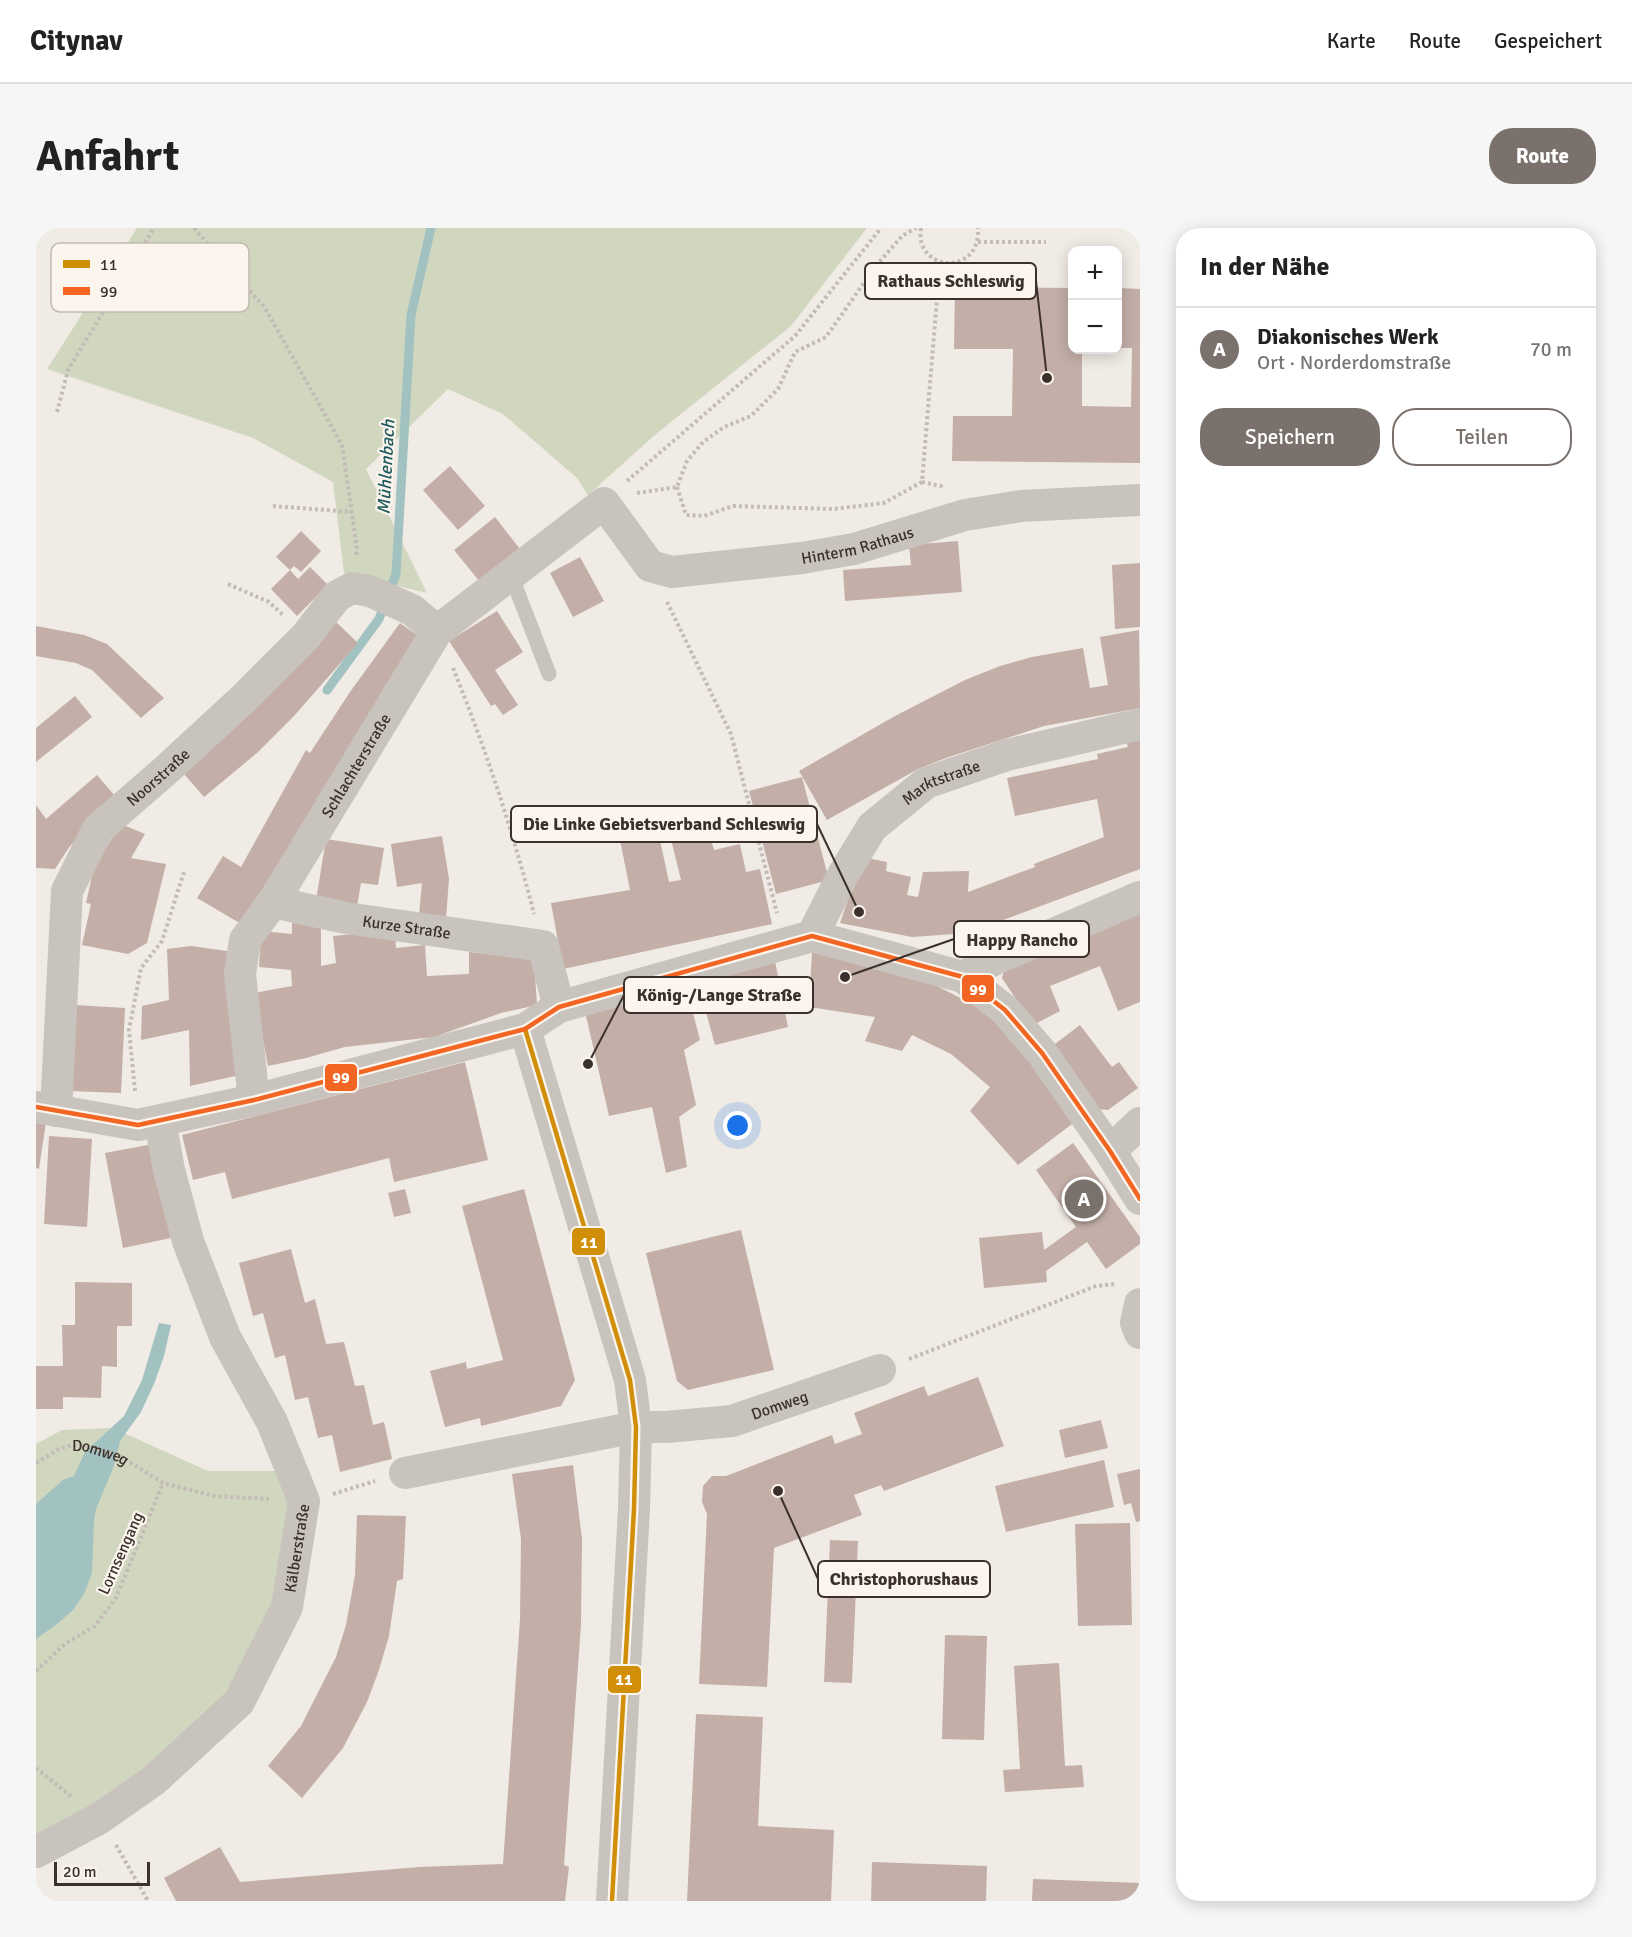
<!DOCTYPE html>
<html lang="de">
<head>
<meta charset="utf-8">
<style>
	:root { --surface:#fff; --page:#f6f6f6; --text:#222; --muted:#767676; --line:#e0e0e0; --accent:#7a716c }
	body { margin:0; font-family:Signika,sans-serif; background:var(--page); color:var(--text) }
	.controls { position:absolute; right:18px; top:18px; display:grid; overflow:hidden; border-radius:12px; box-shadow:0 3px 15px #0003 }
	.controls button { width:54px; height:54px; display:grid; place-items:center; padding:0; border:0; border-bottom:2px solid var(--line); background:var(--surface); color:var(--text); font:30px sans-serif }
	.scale { position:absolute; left:18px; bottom:15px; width:96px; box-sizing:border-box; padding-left:6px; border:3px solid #3b302b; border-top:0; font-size:16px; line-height:21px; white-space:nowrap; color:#3b302b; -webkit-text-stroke:4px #fbf5ee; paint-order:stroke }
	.you { position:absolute; left:702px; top:898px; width:21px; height:21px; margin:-15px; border:4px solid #fff; border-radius:50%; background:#1a73e8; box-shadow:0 0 0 9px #1a73e833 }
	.badge { display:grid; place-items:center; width:39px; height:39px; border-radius:50%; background:var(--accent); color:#fff; font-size:20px; font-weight:700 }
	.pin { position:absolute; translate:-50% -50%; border:3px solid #fff; box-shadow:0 2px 6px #0006 }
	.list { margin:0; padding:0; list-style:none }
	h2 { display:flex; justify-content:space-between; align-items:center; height:78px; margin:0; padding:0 24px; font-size:26px }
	h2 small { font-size:20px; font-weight:400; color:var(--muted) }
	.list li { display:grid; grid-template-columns:39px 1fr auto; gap:18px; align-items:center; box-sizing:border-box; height:84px; padding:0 24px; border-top:2px solid var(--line) }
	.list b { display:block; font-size:22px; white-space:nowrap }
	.list p { margin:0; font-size:20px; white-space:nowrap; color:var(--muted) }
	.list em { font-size:20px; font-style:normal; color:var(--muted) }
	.actions { display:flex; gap:12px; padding:18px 24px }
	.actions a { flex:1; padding:14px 0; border:2px solid var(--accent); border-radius:24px; text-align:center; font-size:21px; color:var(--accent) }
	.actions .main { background:var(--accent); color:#fff }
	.map { position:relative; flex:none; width:1104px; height:1673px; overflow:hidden; border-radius:24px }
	header { display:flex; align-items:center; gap:36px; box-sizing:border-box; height:84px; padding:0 30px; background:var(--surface); border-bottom:2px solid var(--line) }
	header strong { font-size:28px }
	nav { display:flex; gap:33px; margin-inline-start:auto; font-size:21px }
	.intro { display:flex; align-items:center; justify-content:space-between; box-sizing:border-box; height:144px; padding:0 36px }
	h1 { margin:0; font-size:42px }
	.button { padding:15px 27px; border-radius:24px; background:var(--accent); color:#fff; font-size:21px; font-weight:700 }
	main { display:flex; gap:36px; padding:0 36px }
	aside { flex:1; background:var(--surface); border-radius:24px; box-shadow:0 3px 15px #0003 }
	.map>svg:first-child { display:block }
	.green { fill:#d1d6bf }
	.water { fill:#a1c2c1 }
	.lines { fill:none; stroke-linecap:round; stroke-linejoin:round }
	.stream { stroke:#a1c2c1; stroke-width:9 }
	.building { fill:#c3afa7 }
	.path { stroke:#c2bbb6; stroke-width:4; stroke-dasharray:3 3; stroke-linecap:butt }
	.lane { stroke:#c9c3be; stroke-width:15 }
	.street { stroke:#c9c3be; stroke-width:32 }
	.bus-1-casing { stroke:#fbf5ee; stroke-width:9 }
	.bus-2-casing { stroke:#fbf5ee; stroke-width:9 }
	.bus-1 { stroke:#d18e09; stroke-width:4.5 }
	.bus-2 { stroke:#f26522; stroke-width:4.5 }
	.labels { text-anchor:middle; stroke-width:4.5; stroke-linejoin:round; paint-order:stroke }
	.street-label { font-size:16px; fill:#3b302b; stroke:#fbf5ee }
	.water-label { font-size:18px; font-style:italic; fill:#1f5a5e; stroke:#fbf5ee }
	.key { fill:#fbf5ee; stroke:#c1bab4; stroke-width:1.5 }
	.key-label { font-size:16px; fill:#3b302b }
	.leader { fill:none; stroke:#3b302b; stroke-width:2 }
	.callout-dot { fill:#3b302b; stroke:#fbf5ee; stroke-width:2 }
	.callout { fill:#fbf5ee; stroke:#3b302b; stroke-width:2 }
	.callout-label { font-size:18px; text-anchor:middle; font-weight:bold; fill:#3b302b }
	.line-badge { stroke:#fbf5ee; stroke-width:2 }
	.badge-label { font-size:16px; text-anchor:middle; font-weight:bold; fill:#fff }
</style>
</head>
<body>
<header>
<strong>Citynav</strong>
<nav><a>Karte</a><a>Route</a><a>Gespeichert</a></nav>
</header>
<div class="intro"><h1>Anfahrt</h1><a class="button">Route</a></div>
<main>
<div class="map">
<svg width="1104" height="1673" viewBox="0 0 1104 1673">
	<rect width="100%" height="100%" fill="#f0ebe5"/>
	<path class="green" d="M 101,0 L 831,0 L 755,98 L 620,206 L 552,267 L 541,250 L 467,186 L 412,161 L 330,241 L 391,365 L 308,345 L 297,254 L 217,210 L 11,141 Z
		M 77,1200 L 172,1243 L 253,1243 L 261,1281 L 245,1379 L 201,1465 L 109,1550 L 0,1614 L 0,1216 L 26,1202 Z"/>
	<path class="water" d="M 123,1095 L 135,1097 L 128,1128 L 118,1156 L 105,1184 L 84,1213 L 78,1238 L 60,1281 L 58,1292 L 56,1344 L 49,1364 L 37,1382 L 21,1396 L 0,1411 L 0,1276 L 27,1252 L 38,1248 L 49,1224 L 88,1188 L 106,1152 Z"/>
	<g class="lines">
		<path class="stream" d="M 291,462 L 343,391 L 360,346 L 375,87 L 395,0"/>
	</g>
	<path class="building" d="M 919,59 L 1036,60 L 1036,122 L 1046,122 L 1046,178 L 1095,179 L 1096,120 L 1082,120 L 1082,60 L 1104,61 L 1104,235 L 916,233 L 917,188 L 976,188 L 977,121 L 918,121 Z
		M 414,238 L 449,278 L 422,302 L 387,262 Z
		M 459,289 L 484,321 L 444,354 L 418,322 Z
		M 265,303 L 285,323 L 265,344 L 258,338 L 254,342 L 240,329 Z
		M 922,313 L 926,364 L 809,373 L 807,342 L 875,337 L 873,317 Z
		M 544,329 L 568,373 L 537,389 L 514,345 Z
		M 1104,335 L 1104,399 L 1079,401 L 1076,337 Z
		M 274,339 L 292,357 L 261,388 L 235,361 L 254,342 L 262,351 Z
		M 461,383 L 487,424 L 459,442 L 482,477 L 467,487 L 459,476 L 455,478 L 413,413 Z
		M 299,393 L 322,415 L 258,488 L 221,525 L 168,569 L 148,546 Z
		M 364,395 L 389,413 L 212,700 L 161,670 L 187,628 L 205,639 L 270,522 L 274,525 L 314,464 Z
		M 0,398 L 48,407 L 71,416 L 128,470 L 105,490 L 56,442 L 40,435 L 0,428 Z
		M 1103,402 L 1104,480 L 1008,498 L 910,530 L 882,541 L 791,592 L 763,543 L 859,488 L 929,452 L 964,438 L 996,429 L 1047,420 L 1054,460 L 1072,457 L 1064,409 Z
		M 39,468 L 56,489 L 0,534 L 0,500 Z
		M 1104,510 L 1104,641 L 932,705 L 876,709 L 804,695 L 826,629 L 851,634 L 850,643 L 875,649 L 871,667 L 882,669 L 887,644 L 933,643 L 932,664 L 999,639 L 998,636 L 1068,609 L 1061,571 L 979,588 L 971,550 L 1062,531 L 1061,526 L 1092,519 L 1090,513 Z
		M 61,547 L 85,575 L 34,618 L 19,641 L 0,640 L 0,577 L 10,591 Z
		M 766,549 L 793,652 L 740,666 L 713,563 Z
		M 619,589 L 633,654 L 645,652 L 634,607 L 671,598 L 678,622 L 704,616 L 710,644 L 724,641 L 736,696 L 527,741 L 515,675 L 594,662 L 581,597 Z
		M 85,596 L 109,606 L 95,630 L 130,636 L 111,715 L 92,726 L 46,717 L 55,676 L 50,675 L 58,639 Z
		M 406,608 L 413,651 L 410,690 L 383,687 L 386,655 L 361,659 L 355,616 Z
		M 290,611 L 348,620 L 342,657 L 325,655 L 320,684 L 279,678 Z
		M 1104,686 L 1104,774 L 1082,783 L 1064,738 L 1014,758 L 1024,783 L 997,797 L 966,750 L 969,739 Z
		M 256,695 L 285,698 L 285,738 L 300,735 L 297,708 L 359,702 L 360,720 L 389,717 L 391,748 L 433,746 L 433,724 L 498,731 L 501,777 L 465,785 L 398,809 L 309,819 L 270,830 L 232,838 L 218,765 L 256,758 L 255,742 L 223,739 L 225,703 L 256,706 Z
		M 155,718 L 198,724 L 204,847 L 154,858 L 153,802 L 105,812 L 106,778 L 133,772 L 131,721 Z
		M 776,724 L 897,756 L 946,781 L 989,817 L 1017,858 L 1036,896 L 982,937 L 934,883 L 954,859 L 915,826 L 876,807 L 866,823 L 829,813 L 839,789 L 773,779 Z
		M 738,728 L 752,799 L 679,817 L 660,747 Z
		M 648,750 L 664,812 L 648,822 L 660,877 L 643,889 L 651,939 L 630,945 L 616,879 L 573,888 L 548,779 Z
		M 39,777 L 89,780 L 85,865 L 35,863 Z
		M 1044,797 L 1076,839 L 1083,834 L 1102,860 L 1072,882 L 1061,881 L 1015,819 Z
		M 429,834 L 452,932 L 358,954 L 353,930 L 196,971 L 189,944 L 157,952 L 146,907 Z
		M 0,892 L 10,894 L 3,941 L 0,940 Z
		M 13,908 L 56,911 L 51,999 L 8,996 Z
		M 1037,915 L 1104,1009 L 1104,1016 L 1070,1041 L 1051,1014 L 1010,1043 L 1011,1054 L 948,1060 L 943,1010 L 1006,1004 L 1008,1022 L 1040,999 L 1000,942 Z
		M 117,916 L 135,1010 L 87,1020 L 69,925 Z
		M 369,961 L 375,985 L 358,989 L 352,965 Z
		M 488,961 L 539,1152 L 525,1178 L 445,1198 L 444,1190 L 409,1199 L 394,1143 L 430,1134 L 431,1141 L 467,1132 L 426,978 Z
		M 705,1002 L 738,1142 L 652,1162 L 641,1153 L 610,1025 Z
		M 255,1021 L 269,1075 L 279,1071 L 290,1116 L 308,1114 L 319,1158 L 328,1157 L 337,1197 L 348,1194 L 356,1231 L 304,1244 L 296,1207 L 282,1210 L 272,1169 L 259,1172 L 249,1127 L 239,1130 L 227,1085 L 217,1088 L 203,1035 Z
		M 39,1054 L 96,1055 L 96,1098 L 81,1098 L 81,1139 L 66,1138 L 65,1170 L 27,1169 L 27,1181 L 0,1181 L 0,1138 L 27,1138 L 26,1097 L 39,1097 Z
		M 942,1149 L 968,1218 L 848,1263 L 845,1257 L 818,1267 L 826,1287 L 738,1320 L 731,1459 L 663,1456 L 671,1286 L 666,1274 L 667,1258 L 676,1248 L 690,1248 L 796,1207 L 799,1216 L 826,1206 L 818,1185 L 888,1158 L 892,1168 Z
		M 1065,1192 L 1072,1220 L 1029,1230 L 1023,1202 Z
		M 1068,1232 L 1078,1279 L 970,1304 L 959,1258 Z
		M 537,1237 L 546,1311 L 545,1396 L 528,1637 L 533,1639 L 529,1673 L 140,1673 L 128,1650 L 184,1619 L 204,1654 L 383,1639 L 467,1636 L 484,1391 L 485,1311 L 476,1246 Z
		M 1104,1241 L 1104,1293 L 1100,1294 L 1095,1275 L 1088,1277 L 1081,1246 Z
		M 321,1287 L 370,1288 L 367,1351 L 361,1353 L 353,1408 L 343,1442 L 331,1474 L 307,1520 L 266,1570 L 232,1538 L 265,1498 L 300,1429 L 310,1397 L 319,1347 Z
		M 1094,1295 L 1096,1397 L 1042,1398 L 1039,1296 Z
		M 794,1312 L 822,1313 L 816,1455 L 788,1454 Z
		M 909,1407 L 951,1408 L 948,1512 L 906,1511 Z
		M 1023,1435 L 1029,1538 L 1046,1537 L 1048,1559 L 969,1564 L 967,1542 L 984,1541 L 978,1438 Z
		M 660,1486 L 727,1489 L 722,1598 L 798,1602 L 795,1673 L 651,1673 Z
		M 836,1634 L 951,1638 L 950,1673 L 835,1673 Z
		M 997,1651 L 1104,1655 L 1104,1673 L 996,1673 Z"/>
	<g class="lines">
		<g class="path">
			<path d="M 158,0 L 229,80 L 306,217 L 321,321 L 320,330"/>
			<path d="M 885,0 C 878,44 945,49 942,0"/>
			<path d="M 942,14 L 1010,14"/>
			<path d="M 21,184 L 32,142 L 118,0"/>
			<path d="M 591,253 L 759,108 L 845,0"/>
			<path d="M 886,254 L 905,258 L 907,261"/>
			<path d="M 641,259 L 650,287 L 668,288 L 697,278 L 797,281 L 848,275 L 886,254 L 904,34"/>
			<path d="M 601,265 L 641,259 L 651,233 L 667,214 L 688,199 L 715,188 L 742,161 L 759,124 L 790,109 L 839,39 L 866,8 L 880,0"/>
			<path d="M 237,278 L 316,284"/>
			<path d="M 192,356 L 233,374 L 247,387"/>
			<path d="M 631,374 L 695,506 L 741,685"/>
			<path d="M 417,440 C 449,519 477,603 498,686"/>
			<path d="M 99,863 L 93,802 L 105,740 L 126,713 L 148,644"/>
			<path d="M 873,1131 L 1060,1058 L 1079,1056"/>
			<path id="s1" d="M 0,1235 L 23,1221 L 37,1217 L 49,1217 L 84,1228 L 127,1255 L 178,1268 L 233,1271"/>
			<path d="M 297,1266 L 339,1253"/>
			<path d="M 0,1443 L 30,1415 L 59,1398 L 80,1370 L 127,1255"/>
			<path d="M 0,1540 L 37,1570"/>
			<path d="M 80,1617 L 112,1673"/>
		</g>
		<path class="lane" d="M 475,347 L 513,446"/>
		<g class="street">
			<path id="s2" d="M 237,674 L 310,690 L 507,718 L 523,779"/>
			<path id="s3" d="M 776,708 L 808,645 L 836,599 L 890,555 L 971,527 L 1104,496"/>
			<path d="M 927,749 L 959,731 L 1104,669"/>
			<path d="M 489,801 L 594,1152 L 600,1199 L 598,1281 L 576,1673"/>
			<path id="s4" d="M 218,872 L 204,746 L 209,712 L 237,674 L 401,403 L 568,275 L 614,338 L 636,344 L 766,330 L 818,321 L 929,287 L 985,278 L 1104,272"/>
			<path d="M 0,879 L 102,897 L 218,872 L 489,801 L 523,779 L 776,708 L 927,749 L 969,782 L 1006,825 L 1074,923 L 1104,971"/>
			<path id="s5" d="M 20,883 L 31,663 L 62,601 L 129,543 L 207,471 L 270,408 L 301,368 L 316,360 L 334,363 L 376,382 L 401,403"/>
			<path d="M 1074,923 L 1104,895"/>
			<path d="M 1104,1076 L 1100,1095 L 1104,1105"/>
			<path id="s6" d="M 369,1245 L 600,1199 L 630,1199 L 696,1193 L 844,1142"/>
			<path id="s7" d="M 0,1624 L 64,1590 L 117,1553 L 203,1474 L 251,1379 L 268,1273 L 236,1194 L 189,1109 L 152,1013 L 133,942 L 124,893"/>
		</g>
		<defs>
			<path id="bus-1" d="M 489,801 L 594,1152 L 600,1199 L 598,1281 L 576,1673"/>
			<path id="bus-2" d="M 0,879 L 102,897 L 218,872 L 489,801 L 523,779 L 776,708 L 927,749 L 969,782 L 1006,825 L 1074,923 L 1104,971"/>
		</defs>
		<use href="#bus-1" class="bus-1-casing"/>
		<use href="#bus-2" class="bus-2-casing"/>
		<use href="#bus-1" class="bus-1"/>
		<use href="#bus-2" class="bus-2"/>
	</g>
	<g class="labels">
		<g class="street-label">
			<text dy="6" stroke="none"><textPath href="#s4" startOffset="1024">Hinterm Rathaus</textPath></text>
			<text dy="6" stroke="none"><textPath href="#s4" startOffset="368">Schlachterstraße</textPath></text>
			<text dy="6" stroke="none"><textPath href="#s5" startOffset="369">Noorstraße</textPath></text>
			<text dy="6" stroke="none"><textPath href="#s3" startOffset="208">Marktstraße</textPath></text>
			<text dy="6" stroke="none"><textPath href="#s2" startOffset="136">Kurze Straße</textPath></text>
			<text dy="6" stroke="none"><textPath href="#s6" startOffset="382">Domweg</textPath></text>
			<text dy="6" stroke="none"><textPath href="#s1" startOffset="70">Domweg</textPath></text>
			<text dy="6" stroke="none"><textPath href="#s7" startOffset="420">Kälberstraße</textPath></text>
			<text transform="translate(84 1325) rotate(-66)" y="6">Lornsengang</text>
		</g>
		<g class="water-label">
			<text transform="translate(350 239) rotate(-87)" y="6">Mühlenbach</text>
		</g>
	</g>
	<rect x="15" y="15" width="198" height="69" rx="9" class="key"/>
	<rect x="27" y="32" width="27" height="8" fill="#d18e09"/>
	<rect x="27" y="59" width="27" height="8" fill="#f26522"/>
	<g class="key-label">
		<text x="64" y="42">11</text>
		<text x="64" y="69">99</text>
	</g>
	<path class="leader" d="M1011 150L1000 53M823 684L781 596M809 749L918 711M552 836L588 767M742 1263L782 1351"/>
	<g class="callout-dot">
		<circle cx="1011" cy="150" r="6"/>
		<circle cx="823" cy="684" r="6"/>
		<circle cx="809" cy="749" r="6"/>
		<circle cx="552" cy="836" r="6"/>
		<circle cx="742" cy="1263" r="6"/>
	</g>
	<g class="callout">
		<rect x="829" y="35" width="171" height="36" rx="6"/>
		<rect x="475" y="578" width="306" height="36" rx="6"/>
		<rect x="918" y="693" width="135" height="36" rx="6"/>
		<rect x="588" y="749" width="189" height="36" rx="6"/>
		<rect x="782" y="1333" width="172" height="36" rx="6"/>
	</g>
	<g class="callout-label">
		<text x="915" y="59">Rathaus Schleswig</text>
		<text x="628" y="602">Die Linke Gebietsverband Schleswig</text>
		<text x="986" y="718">Happy Rancho</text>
		<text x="683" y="773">König-/Lange Straße</text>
		<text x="868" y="1357">Christophorushaus</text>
	</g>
	<g class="line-badge">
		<rect x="925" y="746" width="34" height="29" rx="6" fill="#f26522"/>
		<rect x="288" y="835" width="34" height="29" rx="6" fill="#f26522"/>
		<rect x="535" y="999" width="35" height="29" rx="6" fill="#d18e09"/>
		<rect x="571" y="1437" width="35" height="29" rx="6" fill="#d18e09"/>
	</g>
	<g class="badge-label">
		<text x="942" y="767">99</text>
		<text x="305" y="855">99</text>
		<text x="553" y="1020">11</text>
		<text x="588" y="1457">11</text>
	</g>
</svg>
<div class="controls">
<button>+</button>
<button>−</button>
</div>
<div class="scale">20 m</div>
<div class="you"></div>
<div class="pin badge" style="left:1048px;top:971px">A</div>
</div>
<aside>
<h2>In der Nähe<small></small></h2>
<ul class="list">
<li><span class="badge">A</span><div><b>Diakonisches Werk</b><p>Ort · Norderdomstraße</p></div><em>70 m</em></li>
</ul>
<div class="actions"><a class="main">Speichern</a><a>Teilen</a></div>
</aside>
</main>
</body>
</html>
